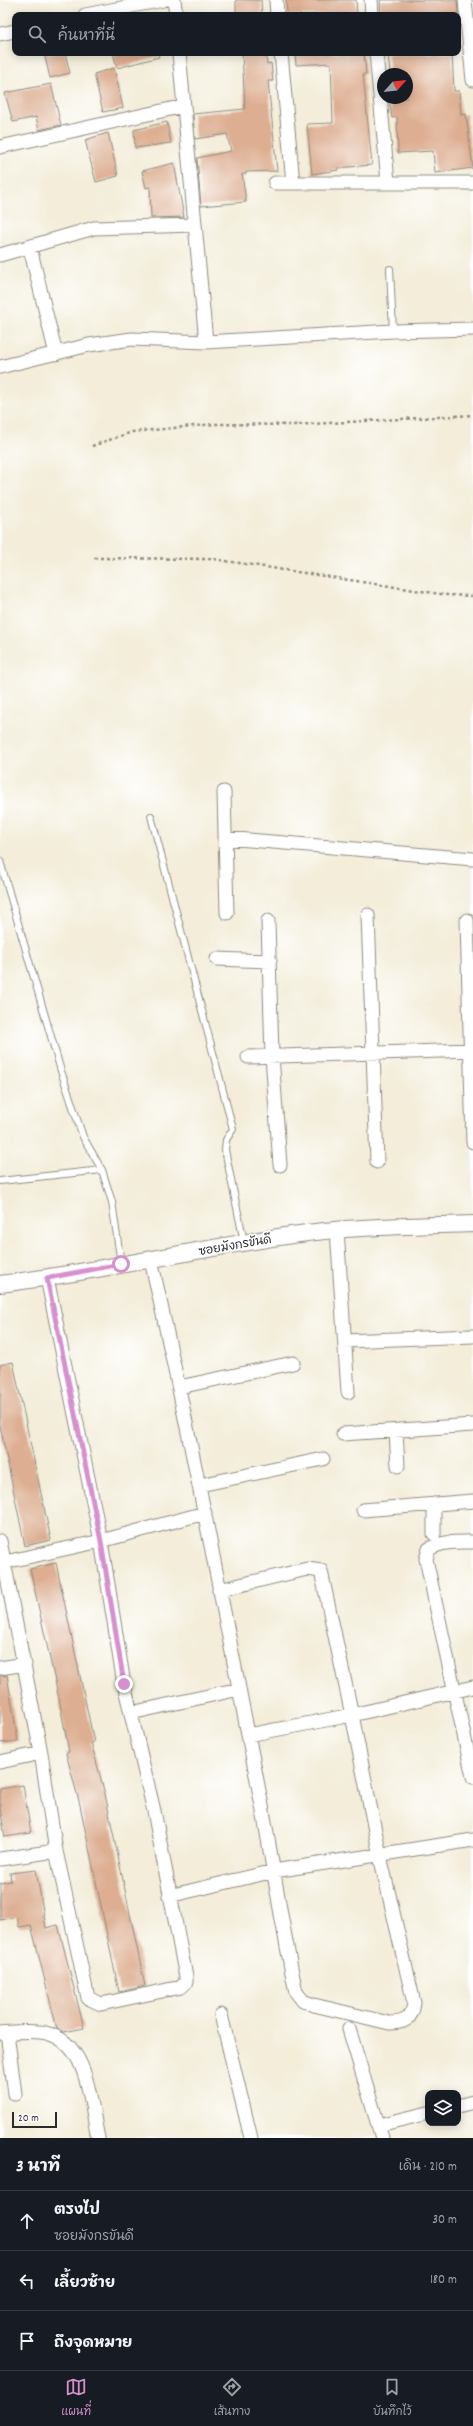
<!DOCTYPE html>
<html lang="th">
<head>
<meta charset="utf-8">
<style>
	:root { --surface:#171b24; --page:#242831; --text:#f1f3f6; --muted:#9ea1a6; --line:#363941; --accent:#d690ce }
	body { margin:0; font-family:Dekko,"Playpen Sans Thai",sans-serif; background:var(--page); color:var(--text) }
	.controls { position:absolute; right:12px; bottom:12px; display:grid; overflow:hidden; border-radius:8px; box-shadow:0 2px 10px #0003 }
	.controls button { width:36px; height:36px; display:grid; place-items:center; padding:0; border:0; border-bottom:1px solid var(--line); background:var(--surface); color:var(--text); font:20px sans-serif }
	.compass { position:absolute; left:377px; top:68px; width:36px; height:36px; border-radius:50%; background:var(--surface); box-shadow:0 2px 10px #0003; rotate:63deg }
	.scale { position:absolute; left:12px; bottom:10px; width:45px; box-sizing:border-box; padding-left:4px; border:2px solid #2b2b2b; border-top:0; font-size:11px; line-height:14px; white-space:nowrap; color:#2b2b2b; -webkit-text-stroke:3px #fff; paint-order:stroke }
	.stop { position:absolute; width:12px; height:12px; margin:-9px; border:3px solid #d690ce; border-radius:50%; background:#fff }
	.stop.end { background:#d690ce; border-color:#fff; box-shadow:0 1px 4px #0008 }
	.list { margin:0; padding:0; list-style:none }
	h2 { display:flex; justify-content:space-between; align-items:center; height:52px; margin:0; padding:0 16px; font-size:17px }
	h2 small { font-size:13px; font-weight:400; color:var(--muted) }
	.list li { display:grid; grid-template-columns:26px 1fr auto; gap:12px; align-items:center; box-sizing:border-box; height:60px; padding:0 16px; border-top:1px solid var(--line) }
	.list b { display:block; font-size:15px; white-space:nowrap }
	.list p { margin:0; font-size:13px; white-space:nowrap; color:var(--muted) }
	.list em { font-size:13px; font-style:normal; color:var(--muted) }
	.icon { flex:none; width:22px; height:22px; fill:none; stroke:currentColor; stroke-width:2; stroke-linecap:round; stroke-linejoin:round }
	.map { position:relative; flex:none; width:473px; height:2138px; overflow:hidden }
	.search { position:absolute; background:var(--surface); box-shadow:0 2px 10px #0003; left:12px; right:12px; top:12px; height:44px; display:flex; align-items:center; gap:10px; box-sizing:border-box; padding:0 14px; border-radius:8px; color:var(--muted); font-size:15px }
	.sheet { height:232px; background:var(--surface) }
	nav { display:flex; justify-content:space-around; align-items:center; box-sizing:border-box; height:56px; border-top:1px solid var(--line); background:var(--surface); font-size:11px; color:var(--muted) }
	nav a { display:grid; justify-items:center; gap:2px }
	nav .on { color:var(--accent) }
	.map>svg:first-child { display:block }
	.building { fill:#ddae91 }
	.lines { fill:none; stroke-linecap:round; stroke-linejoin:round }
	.service-casing { stroke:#8f8c82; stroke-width:8 }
	.minor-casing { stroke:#8f8c82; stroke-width:15 }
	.tertiary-casing { stroke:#8f8c82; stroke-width:18 }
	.path { stroke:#8f8c82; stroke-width:2.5; stroke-dasharray:3 3; stroke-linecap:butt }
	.service { stroke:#fff; stroke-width:6 }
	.minor { stroke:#fff; stroke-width:13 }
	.tertiary { stroke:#fff; stroke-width:16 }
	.route { stroke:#d690ce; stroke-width:5 }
	.labels { text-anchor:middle; stroke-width:3.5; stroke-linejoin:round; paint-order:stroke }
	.street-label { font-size:12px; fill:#2b2b2b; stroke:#fff }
</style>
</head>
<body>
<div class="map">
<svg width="473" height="2138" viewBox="0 0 473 2138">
	<rect width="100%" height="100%" fill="#fff"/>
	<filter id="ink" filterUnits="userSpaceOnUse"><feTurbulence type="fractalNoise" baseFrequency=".025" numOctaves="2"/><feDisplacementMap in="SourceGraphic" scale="8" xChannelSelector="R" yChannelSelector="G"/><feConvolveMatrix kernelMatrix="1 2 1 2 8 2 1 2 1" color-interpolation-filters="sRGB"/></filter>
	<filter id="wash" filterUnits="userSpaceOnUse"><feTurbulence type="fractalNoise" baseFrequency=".012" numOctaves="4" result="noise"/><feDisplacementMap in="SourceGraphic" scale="16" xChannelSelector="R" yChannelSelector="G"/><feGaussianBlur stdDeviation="0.9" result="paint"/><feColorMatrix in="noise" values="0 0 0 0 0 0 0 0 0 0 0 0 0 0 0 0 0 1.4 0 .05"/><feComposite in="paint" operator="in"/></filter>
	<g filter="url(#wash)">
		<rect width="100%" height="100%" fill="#f3edd9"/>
		<g id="blocks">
			<path class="building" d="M 236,0 L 261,0 L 262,15 L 236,15 Z
				M 286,0 L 356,0 L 357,14 L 287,15 Z
				M 380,0 L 457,0 L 458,15 L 381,15 Z
				M 44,53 L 65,53 L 70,73 L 50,78 Z
				M 113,53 L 158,53 L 159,57 L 117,68 Z
				M 242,53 L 266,53 L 267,64 L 271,63 L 273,81 L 268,81 L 277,171 L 246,172 L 246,174 L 242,174 L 246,202 L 201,206 L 197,158 L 231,151 L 227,134 L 195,139 L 193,114 L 245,109 Z
				M 295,53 L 364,53 L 366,74 L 363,74 L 372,165 L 338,168 L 338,170 L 312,174 L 307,124 L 333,123 L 331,63 L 296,65 Z
				M 388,53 L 452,53 L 454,91 L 459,91 L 461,115 L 466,114 L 473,168 L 435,173 L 433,151 L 398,153 L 397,117 L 392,118 L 389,98 L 407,98 L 407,74 L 390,74 Z
				M 114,68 L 123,108 L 103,112 L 94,74 Z
				M 51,84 L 61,125 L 39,130 L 36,117 L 13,122 L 5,93 Z
				M 167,122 L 171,143 L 135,148 L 134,130 Z
				M 108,133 L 118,176 L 96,182 L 85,140 Z
				M 174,163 L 184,217 L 151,218 L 150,187 L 146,188 L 142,171 Z
				M 13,1362 L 51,1540 L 25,1546 L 0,1426 L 0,1365 Z
				M 56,1563 L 94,1742 L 91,1742 L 105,1794 L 145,1986 L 119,1992 L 80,1805 L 66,1753 L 69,1752 L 59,1699 L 30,1569 Z
				M 7,1675 L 18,1741 L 0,1743 L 0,1676 Z
				M 23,1785 L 31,1833 L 5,1837 L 0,1808 L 0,1789 Z
				M 36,1870 L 46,1928 L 58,1925 L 84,2028 L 64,2032 L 57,2029 L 31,1925 L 19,1927 L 17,1917 L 0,1920 L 0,1883 L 11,1881 L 10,1873 Z"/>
		</g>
	</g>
	<g filter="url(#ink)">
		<use href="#blocks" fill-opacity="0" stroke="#8f8c82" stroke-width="1"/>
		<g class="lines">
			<defs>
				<path id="service" d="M 390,269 L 393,331
					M 151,816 L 233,1129 L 226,1140 L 225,1150 L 244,1242
					M 0,861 L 61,1071 L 83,1137 L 102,1170 L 112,1202 L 121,1264
					M 0,1181 L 102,1170"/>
				<path id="minor" d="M 174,0 L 176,15
					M 276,0 L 277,15
					M 371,0 L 372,15
					M 465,0 L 473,80
					M 85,15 L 163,0
					M 0,34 L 15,31
					M 179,53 L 206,342
					M 281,53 L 293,183
					M 376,53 L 388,182
					M 0,147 L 184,106
					M 275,183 L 473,183
					M 30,248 L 56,354
					M 0,255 L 94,228 L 195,225
					M 0,367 L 89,345 L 132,339 L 206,342 L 393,331 L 473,329
					M 224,792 L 227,913
					M 225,838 L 473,859
					M 368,915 L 377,1162
					M 467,920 L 473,1142
					M 268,921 L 272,1056 L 280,1165
					M 217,959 L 270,961
					M 248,1057 L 473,1050
					M 337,1230 L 348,1392
					M 151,1260 C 192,1443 227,1627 263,1811 C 274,1871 283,1932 296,1992 L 303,2001 L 314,2005 L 389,2023 C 404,2023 412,2020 414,2003 L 380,1856 L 352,1715 L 321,1571 L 307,1569 L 219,1590
					M 345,1341 L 473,1336
					M 179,1387 L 293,1363
					M 396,1431 L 398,1466
					M 343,1434 L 473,1425
					M 200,1485 L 323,1459
					M 434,1504 L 434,1534
					M 363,1510 L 473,1501
					M 0,1541 L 41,1753 L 56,1851 L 88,1998 L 101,2004 L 181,1987 L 186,1982 L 186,1977 L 154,1811 L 124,1684 L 101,1541 L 47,1278
					M 473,1542 C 457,1542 442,1541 429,1549 L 426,1559 L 473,1777
					M 5,1562 L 101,1541 L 205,1513
					M 0,1668 L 25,1664
					M 131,1713 L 239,1689
					M 248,1735 L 352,1715 L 473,1687
					M 0,1762 L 41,1753
					M 0,1859 L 56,1851
					M 169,1896 L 274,1871 L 473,1840
					M 221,2015 L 251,2138
					M 349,2029 L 382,2138
					M 0,2033 C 14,2032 32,2030 46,2033 C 89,2043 90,2103 98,2138
					M 7,2033 L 15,2094
					M 458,2106 L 473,2102
					M 379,2125 L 428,2113"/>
				<path id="tertiary" d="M 0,1284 C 98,1272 194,1249 292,1235 C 352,1226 413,1226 473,1224"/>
			</defs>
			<use href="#service" class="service-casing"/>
			<use href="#minor" class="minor-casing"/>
			<use href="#tertiary" class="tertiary-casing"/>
			<path class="path" d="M 92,446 L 132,432 L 215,424 L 293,425 L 473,415
				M 94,558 L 213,559 L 447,595 L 473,596"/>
			<use href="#service" class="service"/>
			<use href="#minor" class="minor"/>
			<use href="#tertiary" class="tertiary"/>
		</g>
	</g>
	<g class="lines" filter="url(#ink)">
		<path class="route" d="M 121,1264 L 47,1278 L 101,1541 L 124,1684"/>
	</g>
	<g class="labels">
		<g class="street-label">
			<text transform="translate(235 1245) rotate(-10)" y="4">ซอยมังกรขันดี</text>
		</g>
	</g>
</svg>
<div class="controls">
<button><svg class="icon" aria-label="layers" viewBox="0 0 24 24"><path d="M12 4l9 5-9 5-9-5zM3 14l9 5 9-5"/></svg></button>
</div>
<svg class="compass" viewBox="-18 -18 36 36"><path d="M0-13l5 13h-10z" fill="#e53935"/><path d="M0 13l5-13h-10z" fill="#9ea1a6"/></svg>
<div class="scale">20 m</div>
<div class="stop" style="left:121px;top:1264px"></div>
<div class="stop end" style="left:124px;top:1684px"></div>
<div class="search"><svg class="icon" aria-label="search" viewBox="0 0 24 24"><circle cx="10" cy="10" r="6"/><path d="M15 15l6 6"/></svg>ค้นหาที่นี่</div>
</div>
<section class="sheet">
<h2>3 นาที<small>เดิน · 210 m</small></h2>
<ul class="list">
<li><svg class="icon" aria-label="ahead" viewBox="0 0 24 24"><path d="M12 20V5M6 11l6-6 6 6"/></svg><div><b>ตรงไป</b><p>ซอยมังกรขันดี</p></div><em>30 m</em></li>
<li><svg class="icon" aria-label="left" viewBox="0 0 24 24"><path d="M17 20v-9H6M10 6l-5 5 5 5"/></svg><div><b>เลี้ยวซ้าย</b></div><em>180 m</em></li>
<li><svg class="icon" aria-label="arrive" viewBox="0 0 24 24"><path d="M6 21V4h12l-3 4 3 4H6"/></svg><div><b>ถึงจุดหมาย</b></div></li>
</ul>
</section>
<nav>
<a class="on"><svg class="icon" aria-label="map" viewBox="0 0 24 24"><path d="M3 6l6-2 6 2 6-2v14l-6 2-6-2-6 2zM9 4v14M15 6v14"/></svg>แผนที่</a>
<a><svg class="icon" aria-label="directions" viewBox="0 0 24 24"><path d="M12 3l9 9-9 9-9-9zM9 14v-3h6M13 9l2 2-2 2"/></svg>เส้นทาง</a>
<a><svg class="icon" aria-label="saved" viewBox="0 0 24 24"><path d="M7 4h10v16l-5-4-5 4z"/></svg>บันทึกไว้</a>
</nav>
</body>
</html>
